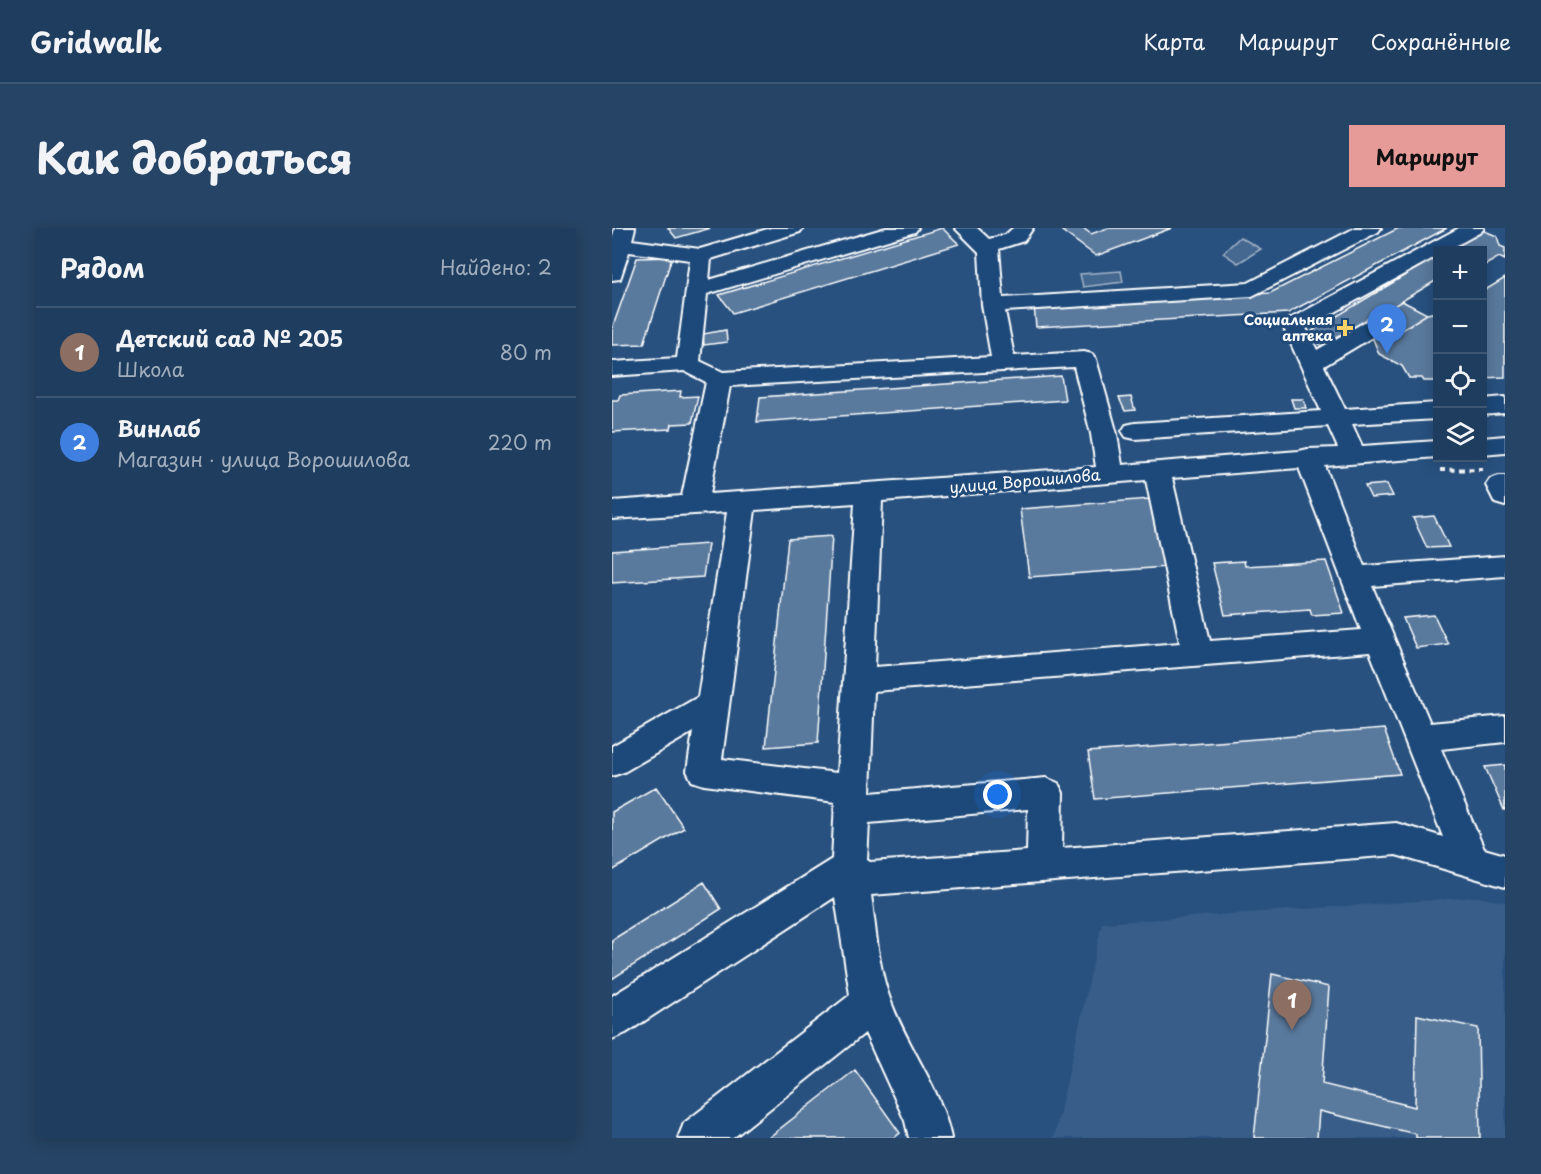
<!DOCTYPE html>
<html lang="ru">
<head>
<meta charset="utf-8">
<style>
	:root { --surface:#1e3d5f; --page:#264465; --text:#f1f3f6; --muted:#a1aebd; --line:#3c5674; --accent:#e69b98 }
	body { margin:0; font-family:"Playpen Sans",sans-serif; background:var(--page); color:var(--text) }
	.controls { position:absolute; right:18px; top:18px; display:grid; overflow:hidden; border-radius:0px; box-shadow:0 3px 15px #0003 }
	.controls button { width:54px; height:54px; display:grid; place-items:center; padding:0; border:0; border-bottom:2px solid var(--line); background:var(--surface); color:var(--text); font:30px sans-serif }
	.you { position:absolute; left:386px; top:567px; width:21px; height:21px; margin:-15px; border:4px solid #fff; border-radius:50%; background:#1a73e8; box-shadow:0 0 0 9px #1a73e833 }
	.badge { display:grid; place-items:center; width:39px; height:39px; border-radius:50%; background:var(--accent); color:#fff; font-size:20px; font-weight:700 }
	.pin { position:absolute; translate:-50% -50px; filter:drop-shadow(0 2px 3px #0008) }
	.pin::after { content:''; position:absolute; top:32px; width:21px; height:18px; background:inherit; clip-path:polygon(0 0,100% 0,50% 100%) }
	.list { margin:0; padding:0; list-style:none }
	h2 { display:flex; justify-content:space-between; align-items:center; height:78px; margin:0; padding:0 24px; font-size:26px }
	h2 small { font-size:20px; font-weight:400; color:var(--muted) }
	.list li { display:grid; grid-template-columns:39px 1fr auto; gap:18px; align-items:center; box-sizing:border-box; height:90px; padding:0 24px; border-top:2px solid var(--line) }
	.list b { display:block; font-size:22px; white-space:nowrap }
	.list p { margin:0; font-size:20px; white-space:nowrap; color:var(--muted) }
	.list em { font-size:20px; font-style:normal; color:var(--muted) }
	.icon { flex:none; width:33px; height:33px; fill:none; stroke:currentColor; stroke-width:2; stroke-linecap:round; stroke-linejoin:round }
	.map { position:relative; flex:none; width:893px; height:910px; overflow:hidden; border-radius:0px }
	header { display:flex; align-items:center; gap:36px; box-sizing:border-box; height:84px; padding:0 30px; background:var(--surface); border-bottom:2px solid var(--line) }
	header strong { font-size:28px }
	nav { display:flex; gap:33px; margin-inline-start:auto; font-size:21px }
	.intro { display:flex; align-items:center; justify-content:space-between; box-sizing:border-box; height:144px; padding:0 36px }
	h1 { margin:0; font-size:42px }
	.button { padding:15px 27px; border-radius:0px; background:var(--accent); color:#111; font-size:21px; font-weight:700 }
	main { display:flex; gap:36px; padding:0 36px }
	aside { flex:1; background:var(--surface); border-radius:0px; box-shadow:0 3px 15px #0003 }
	.map>svg:first-child { display:block }
	.built { fill:#375d88 }
	.green { fill:#446890; stroke:#a2b4c8; stroke-width:1.5 }
	.building { fill:#5a7a9d; stroke:#fff; stroke-width:1.5 }
	.lines { fill:none; stroke-linecap:round; stroke-linejoin:round }
	.minor-casing { stroke:#fff; stroke-width:4 }
	.path { stroke:#fff; stroke-width:4; stroke-dasharray:5 4.5; stroke-linecap:butt }
	.minor { fill:#1f4a7a; fill-rule:evenodd }
	.poi-dot { fill:#ffd166; stroke:#1f4a7a; stroke-width:2 }
	.labels { text-anchor:middle; stroke-width:6; stroke-linejoin:round; paint-order:stroke }
	.far-poi-label { font-size:14px; font-weight:bold; fill:#fff; stroke:#1f4a7a; text-anchor:end }
	.street-label { font-size:16px; fill:#fff; stroke:#1f4a7a }
</style>
</head>
<body>
<header>
<strong>Gridwalk</strong>
<nav><a>Карта</a><a>Маршрут</a><a>Сохранённые</a></nav>
</header>
<div class="intro"><h1>Как добраться</h1><a class="button">Маршрут</a></div>
<main>
<aside>
<h2>Рядом<small>Найдено: 2</small></h2>
<ul class="list">
<li><span class="badge" style="background:#8d6e63">1</span><div><b>Детский сад № 205</b><p>Школа</p></div><em>80 m</em></li>
<li><span class="badge" style="background:#3f7fe0">2</span><div><b>Винлаб</b><p>Магазин · улица Ворошилова</p></div><em>220 m</em></li>
</ul>
</aside>
<div class="map">
<svg width="893" height="910" viewBox="0 0 893 910">
	<rect width="100%" height="100%" fill="#28517f"/>
	<filter id="ink" filterUnits="userSpaceOnUse"><feTurbulence type="fractalNoise" baseFrequency=".0167" numOctaves="2"/><feDisplacementMap in="SourceGraphic" scale="12" xChannelSelector="R" yChannelSelector="G"/><feConvolveMatrix kernelMatrix="1 2 1 2 8 2 1 2 1" color-interpolation-filters="sRGB"/></filter>
	<g filter="url(#ink)">
		<path class="built" d="M 864,669 L 893,674 L 893,910 L 442,910 L 490,695 Z"/>
		<path class="green" d="M 628,9 L 649,21 L 626,35 L 611,25 Z
			M 509,43 L 511,54 L 471,59 L 468,46 Z"/>
		<path class="building" d="M 56,0 L 99,0 L 64,10 Z
			M 330,0 L 347,16 L 121,85 L 107,67 Z
			M 459,0 L 471,0 L 479,6 L 496,0 L 560,0 L 484,28 L 450,3 Z
			M 787,0 L 835,0 L 676,85 L 424,99 L 422,78 L 658,65 Z
			M 870,2 L 885,8 L 888,18 L 893,20 L 893,32 L 887,29 L 870,39 L 870,22 L 835,22 Z
			M 825,28 L 825,52 L 710,121 L 700,103 Z
			M 60,29 L 32,116 L 0,117 L 0,101 L 25,30 Z
			M 893,50 L 893,149 L 870,150 L 870,64 Z
			M 790,73 L 815,86 L 786,104 L 761,90 Z
			M 825,84 L 825,153 L 812,153 L 810,150 L 797,150 L 790,138 L 767,126 L 759,106 L 786,104 L 815,86 Z
			M 114,102 L 115,114 L 92,117 L 91,106 Z
			M 449,148 L 453,172 L 145,194 L 148,169 Z
			M 69,163 L 68,169 L 86,168 L 80,195 L 60,196 L 59,201 L 0,204 L 0,172 L 6,172 L 8,167 Z
			M 519,169 L 523,182 L 513,183 L 507,170 Z
			M 679,171 L 691,171 L 694,180 L 682,180 Z
			M 775,256 L 781,268 L 759,270 L 753,258 Z
			M 538,271 L 554,339 L 417,349 L 408,281 Z
			M 822,288 L 837,319 L 815,320 L 801,290 Z
			M 220,308 L 206,515 L 154,519 L 176,311 Z
			M 96,316 L 91,349 L 0,355 L 0,323 Z
			M 632,333 L 633,338 L 714,333 L 732,385 L 700,387 L 698,381 L 613,387 L 600,335 Z
			M 822,387 L 836,416 L 804,420 L 791,390 Z
			M 772,501 L 788,546 L 483,571 L 476,524 Z
			M 893,537 L 893,582 L 892,582 L 873,539 Z
			M 44,559 L 72,600 L 0,643 L 0,584 Z
			M 92,654 L 109,681 L 0,751 L 0,712 Z
			M 660,746 L 717,759 L 710,856 L 803,879 L 805,787 L 866,800 L 868,910 L 804,910 L 804,906 L 707,883 L 705,910 L 642,910 Z
			M 243,842 L 288,905 L 282,910 L 156,910 Z"/>
		<g class="lines">
			<defs>
				<path id="minor" d="M 3,0 L 23,0 L 20,12 L 88,21 L 159,0 L 191,0 L 188,4 L 99,31 L 97,52 L 274,0 L 306,0 L 303,4 L 95,66 L 88,133 L 111,144 L 379,129 L 370,77 L 367,24 L 343,0 L 365,0 L 377,11 L 393,7 L 401,0 L 421,0 L 412,13 L 387,21 L 391,70 L 636,55 L 743,0 L 769,0 L 766,4 L 640,68 L 393,83 L 402,128 L 472,124 L 480,126 L 484,131 L 505,206 L 510,237 L 687,223 L 696,221 L 726,220 L 716,198 L 523,211 L 514,209 L 510,203 L 514,197 L 523,195 L 709,183 L 671,98 L 674,93 L 847,0 L 872,0 L 869,4 L 836,22 L 825,22 L 825,28 L 694,100 L 705,122 L 756,92 L 764,90 L 772,92 L 775,97 L 772,102 L 712,138 L 733,181 L 825,175 L 825,191 L 740,196 L 750,218 L 825,213 L 825,229 L 713,238 L 752,338 L 893,328 L 893,348 L 760,358 L 818,495 L 893,488 L 893,514 L 829,521 L 872,621 L 893,627 L 893,659 L 784,627 L 259,667 C 264,701 266,739 278,771 C 295,819 329,860 339,910 L 297,910 L 293,893 L 253,805 L 121,910 L 66,910 L 72,895 L 238,767 L 223,669 L 14,805 L 0,811 L 0,768 L 220,631 L 223,574 L 92,557 L 80,553 L 75,543 L 81,504 L 12,544 L 0,548 L 0,518 L 86,469 L 115,284 L 0,291 L 0,273 L 70,268 L 94,154 L 72,143 L 0,148 L 0,134 L 65,130 L 78,32 L 17,24 L 8,51 L 0,52 L 0,11 ZM 462,139 L 479,206 L 484,239 L 98,266 L 118,158 ZM 687,240 L 749,402 L 598,413 L 560,250 ZM 534,252 L 568,415 L 263,439 L 270,273 ZM 243,275 L 225,545 L 110,531 L 143,282 ZM 758,424 L 831,609 L 784,595 L 450,620 L 451,565 L 446,555 L 434,550 L 258,565 L 262,463 ZM 416,581 L 415,623 L 258,634 L 255,632 L 257,595 Z
					M 893,169 L 893,185 L 870,187 L 870,171 Z
					M 893,208 L 893,224 L 870,226 L 870,210 Z
					M 887,248 L 893,248 L 893,278 L 883,275 L 874,257 L 878,251 Z"/>
			</defs>
			<use href="#minor" class="minor-casing"/>
			<path class="path" d="M 828,242 L 871,241"/>
			<use href="#minor" class="minor"/>
		</g>
	</g>
	<path class="poi-dot" d="M730 91h6v6h6v6h-6v6h-6v-6h-6v-6h6z"/>
	<g class="labels">
		<g class="far-poi-label">
			<text x="721" y="97">Социальная<tspan x="721" dy="16">аптека</tspan></text>
		</g>
		<g class="street-label">
			<text transform="translate(413 253) rotate(-5)" y="6">улица Ворошилова</text>
		</g>
	</g>
</svg>
<div class="controls">
<button>+</button>
<button>−</button>
<button><svg class="icon" aria-label="locate" viewBox="0 0 24 24"><circle cx="12" cy="12" r="6"/><path d="M12 2v4M12 18v4M2 12h4M18 12h4"/></svg></button>
<button><svg class="icon" aria-label="layers" viewBox="0 0 24 24"><path d="M12 4l9 5-9 5-9-5zM3 14l9 5 9-5"/></svg></button>
</div>
<div class="you"></div>
<div class="pin badge" style="left:680px;top:802px;background:#8d6e63">1</div>
<div class="pin badge" style="left:775px;top:126px;background:#3f7fe0">2</div>
</div>
</main>
</body>
</html>
